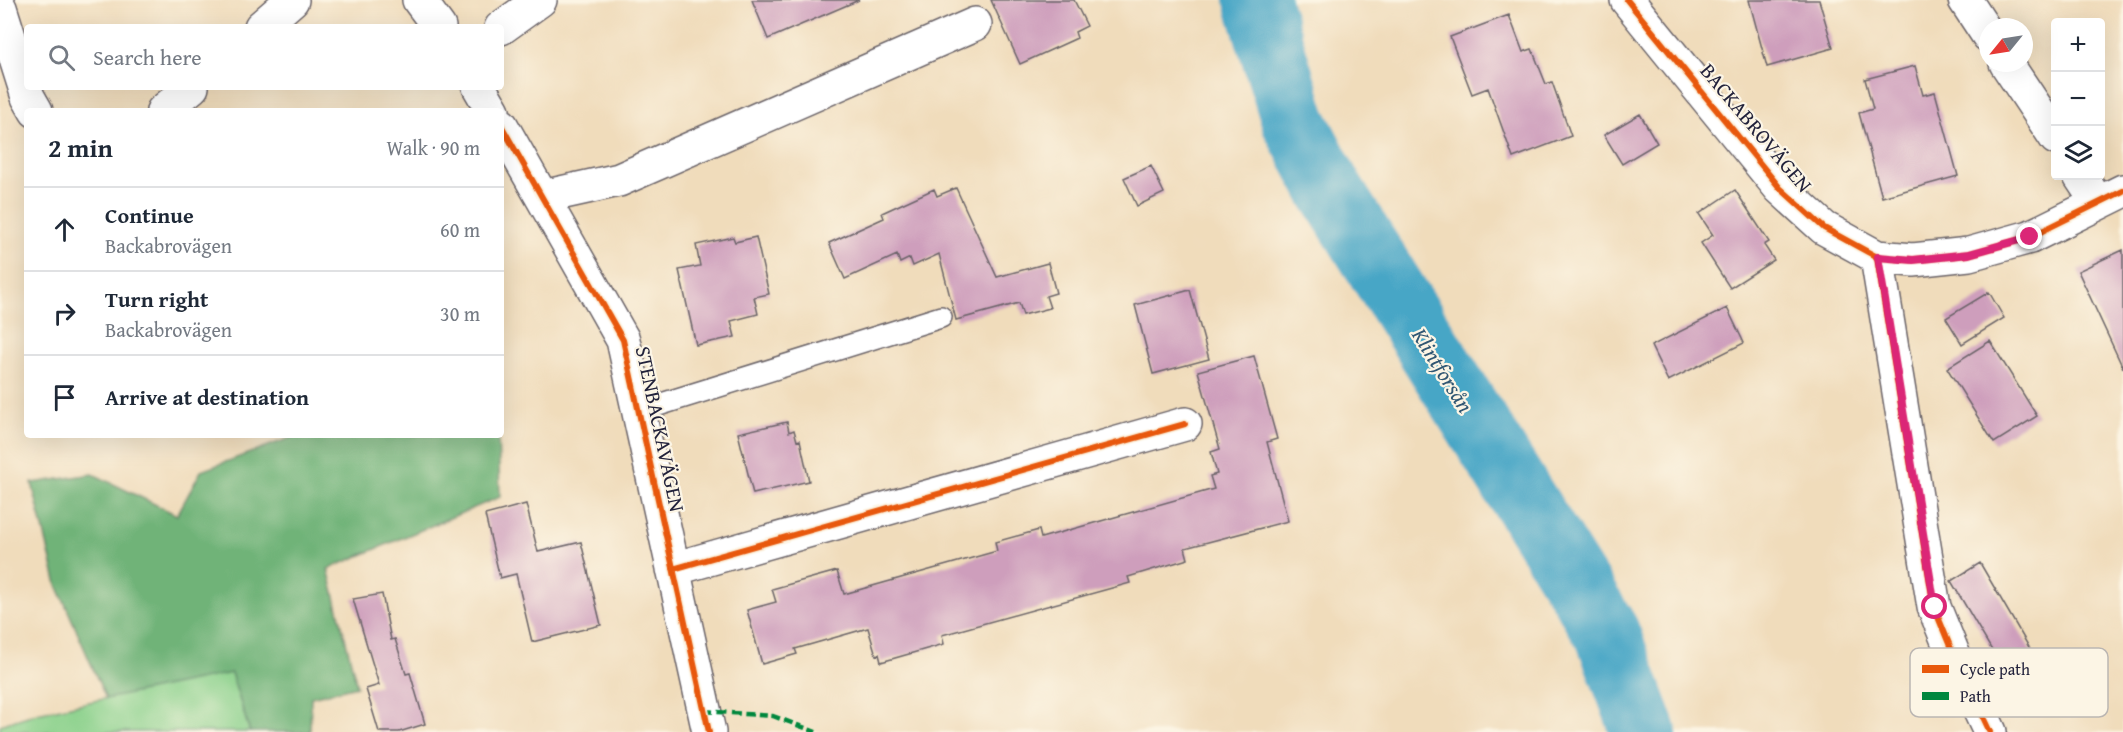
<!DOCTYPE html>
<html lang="en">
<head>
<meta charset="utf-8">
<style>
	:root { --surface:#fff; --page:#f6f6f7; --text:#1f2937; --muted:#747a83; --line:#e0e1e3 }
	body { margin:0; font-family:"Gentium Book Plus",serif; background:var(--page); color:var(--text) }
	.controls { position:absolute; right:18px; top:18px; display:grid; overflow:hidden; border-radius:6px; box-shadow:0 6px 24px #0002 }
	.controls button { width:54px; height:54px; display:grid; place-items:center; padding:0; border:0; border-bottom:2px solid var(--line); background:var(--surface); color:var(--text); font:30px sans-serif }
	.compass { position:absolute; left:1979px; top:18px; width:54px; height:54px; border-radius:50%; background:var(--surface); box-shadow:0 6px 24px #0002; rotate:240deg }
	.stop { position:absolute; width:18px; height:18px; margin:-14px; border:4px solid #db2777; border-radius:50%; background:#fff }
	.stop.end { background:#db2777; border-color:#fff; box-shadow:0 2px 6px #0008 }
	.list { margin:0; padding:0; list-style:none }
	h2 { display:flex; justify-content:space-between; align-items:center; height:78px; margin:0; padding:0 24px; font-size:26px }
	h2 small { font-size:20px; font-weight:400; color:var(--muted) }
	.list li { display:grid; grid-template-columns:39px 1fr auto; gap:18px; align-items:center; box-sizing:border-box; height:84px; padding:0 24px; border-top:2px solid var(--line) }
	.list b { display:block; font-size:22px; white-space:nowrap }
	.list p { margin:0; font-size:20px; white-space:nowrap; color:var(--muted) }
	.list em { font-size:20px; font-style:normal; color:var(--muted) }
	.icon { flex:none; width:33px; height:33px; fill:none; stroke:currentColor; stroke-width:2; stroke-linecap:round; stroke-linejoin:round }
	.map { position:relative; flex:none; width:2123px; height:732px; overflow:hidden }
	.search { position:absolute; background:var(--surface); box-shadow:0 6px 24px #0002; left:24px; top:24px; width:480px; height:66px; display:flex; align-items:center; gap:15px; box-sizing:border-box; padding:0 21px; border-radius:6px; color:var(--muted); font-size:22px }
	.panel { position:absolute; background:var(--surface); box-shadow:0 6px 24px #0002; left:24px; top:108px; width:480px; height:330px; border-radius:6px }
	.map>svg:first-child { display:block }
	.green { fill:#8bd18c; stroke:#567a64; stroke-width:1.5 }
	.forest { fill:#70b378; stroke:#496a5a; stroke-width:1.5 }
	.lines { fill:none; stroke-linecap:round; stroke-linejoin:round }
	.river { stroke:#47a6c6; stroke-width:66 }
	.building { fill:#ce9ebc }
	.service-casing { stroke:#6a6368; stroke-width:24 }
	.minor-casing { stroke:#6a6368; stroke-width:36 }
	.service { stroke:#fff; stroke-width:21 }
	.minor { stroke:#fff; stroke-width:33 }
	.quiet { stroke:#00873e; stroke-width:4.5; stroke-dasharray:9 4.5; stroke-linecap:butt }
	.cycleway-casing { stroke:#fcf5e5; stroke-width:10 }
	.cycleway { stroke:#e8590c; stroke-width:6 }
	.route { stroke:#db2777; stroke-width:8 }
	.labels { text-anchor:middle; stroke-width:4.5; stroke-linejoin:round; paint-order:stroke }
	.street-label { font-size:21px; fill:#22223b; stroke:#fcf5e5 }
	.water-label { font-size:22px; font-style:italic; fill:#315773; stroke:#fcf5e5 }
	.key { fill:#fcf5e5; stroke:#bbb6b2; stroke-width:1.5 }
	.key-label { font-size:16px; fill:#22223b }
</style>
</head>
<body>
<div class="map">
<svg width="2123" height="732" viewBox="0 0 2123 732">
	<rect width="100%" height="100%" fill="#fcf5e5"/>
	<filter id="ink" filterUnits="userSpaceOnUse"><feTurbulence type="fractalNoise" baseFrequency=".0167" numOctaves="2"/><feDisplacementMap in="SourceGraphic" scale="12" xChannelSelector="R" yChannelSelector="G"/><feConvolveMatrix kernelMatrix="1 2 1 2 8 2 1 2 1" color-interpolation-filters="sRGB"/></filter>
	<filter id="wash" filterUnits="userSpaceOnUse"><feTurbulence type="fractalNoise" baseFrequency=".008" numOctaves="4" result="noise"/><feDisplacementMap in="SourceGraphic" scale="24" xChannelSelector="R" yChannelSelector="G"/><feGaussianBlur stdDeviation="1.35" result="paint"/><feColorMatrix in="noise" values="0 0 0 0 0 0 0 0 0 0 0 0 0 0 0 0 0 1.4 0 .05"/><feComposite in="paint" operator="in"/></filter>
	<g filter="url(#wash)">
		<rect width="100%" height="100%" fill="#f0dcbb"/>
		<path class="green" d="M 231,672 L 250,732 L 0,732 L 0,725 L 37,713 Z"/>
		<path class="forest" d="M 298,435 L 498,435 L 500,497 L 328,569 L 357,686 L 311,697 L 310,732 L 250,732 L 231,673 L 106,699 L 57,585 L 32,483 L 93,474 L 177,515 L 201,471 Z"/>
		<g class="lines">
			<path class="river" d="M 1257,0 L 1294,121 L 1329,188 L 1607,633 L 1644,732"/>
		</g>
		<g id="blocks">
			<path class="building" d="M 752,0 L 859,0 L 768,39 Z
				M 991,0 L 1074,0 L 1087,26 L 1075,32 L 1077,38 L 1020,64 Z
				M 1749,0 L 1819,0 L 1833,48 L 1767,67 Z
				M 1509,15 L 1523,52 L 1532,49 L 1546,84 L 1552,82 L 1571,136 L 1513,158 L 1488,88 L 1472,94 L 1450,37 Z
				M 1915,66 L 1923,95 L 1935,92 L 1958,176 L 1882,197 L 1859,113 L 1873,109 L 1865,79 Z
				M 1640,114 L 1657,143 L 1622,164 L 1604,135 Z
				M 1151,166 L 1164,193 L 1137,206 L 1124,178 Z
				M 956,188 L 997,277 L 1048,263 L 1056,293 L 1046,296 L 1050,308 L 1023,315 L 1019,303 L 956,320 L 939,254 L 913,266 L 910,258 L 900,263 L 897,255 L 845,279 L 829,243 L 884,218 L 882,213 L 934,189 L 937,196 Z
				M 1735,190 L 1769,242 L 1764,245 L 1774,260 L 1730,288 L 1701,243 L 1713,235 L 1699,214 Z
				M 733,237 L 735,242 L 756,237 L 769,294 L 754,297 L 758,314 L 731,321 L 735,337 L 696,345 L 679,270 L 700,266 L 696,245 Z
				M 2123,250 L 2123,368 L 2078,271 Z
				M 1190,290 L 1209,359 L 1153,374 L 1135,305 Z
				M 1989,292 L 2004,318 L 1962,344 L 1946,318 Z
				M 1727,308 L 1744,343 L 1668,381 L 1651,346 Z
				M 1990,341 L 2037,416 L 1994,443 L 1947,368 Z
				M 1254,356 L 1277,439 L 1267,442 L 1288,521 L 1185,548 L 1188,559 L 1128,577 L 1130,583 L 942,635 L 944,644 L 881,662 L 879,654 L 876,655 L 868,628 L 795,649 L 797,654 L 762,664 L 747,610 L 776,602 L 772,589 L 837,571 L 844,594 L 997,551 L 995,542 L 1039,530 L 1041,538 L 1214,489 L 1210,476 L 1217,474 L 1211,452 L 1220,449 L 1198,371 Z
				M 787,422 L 789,432 L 794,430 L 797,441 L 800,440 L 809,481 L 753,494 L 738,433 Z
				M 526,504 L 538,552 L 581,542 L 601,625 L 532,642 L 516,574 L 500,578 L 485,515 Z
				M 1980,563 L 2033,654 L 2004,671 L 1951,581 Z
				M 382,594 L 391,640 L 395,639 L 406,674 L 410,673 L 425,724 L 399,732 L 379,732 L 366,689 L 379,685 L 353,599 Z"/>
		</g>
	</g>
	<g filter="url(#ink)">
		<use href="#blocks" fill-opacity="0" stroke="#6a6368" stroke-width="1.5"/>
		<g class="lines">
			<defs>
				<path id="service" d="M 639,411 L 941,317"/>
				<path id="minor" d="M 419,0 L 439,27
					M 1627,0 L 1780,188 L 1824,228 L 1877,257 L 1913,260 L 1969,254 L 2030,237 L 2123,191
					M 1965,0 L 1988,35
					M 0,8 L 28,97 L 36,111
					M 261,27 L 292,0
					M 501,28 L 540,0
					M 2006,63 L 2056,138
					M 479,87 L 493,111
					M 163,111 L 192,87
					M 501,125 L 623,340 L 709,732
					M 2080,176 L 2098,203
					M 542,197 L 619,180 L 975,24
					M 1877,257 L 1934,607 L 1954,656 L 1990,732
					M 673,569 L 1185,424"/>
			</defs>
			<use href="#service" class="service-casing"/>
			<use href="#minor" class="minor-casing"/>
			<use href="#service" class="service"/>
			<use href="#minor" class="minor"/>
			<path class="quiet" d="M 704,711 L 773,716 L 816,732"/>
			<defs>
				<path id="cycleway" d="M 1627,0 L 1780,188 L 1824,228 L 1877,257 L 1913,260 L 1969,254 L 2030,237 L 2123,191
					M 501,125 L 623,340 L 709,732
					M 1877,257 L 1934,607 L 1954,656 L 1990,732
					M 673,569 L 1185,424"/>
			</defs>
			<use href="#cycleway" class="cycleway-casing"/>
			<use href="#cycleway" class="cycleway"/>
		</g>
	</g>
	<g class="lines" filter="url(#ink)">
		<path class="route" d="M 1935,607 L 1878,257 L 1913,260 L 1969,254 L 2030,237"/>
	</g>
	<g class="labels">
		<g class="street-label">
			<text transform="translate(1756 128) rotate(50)" y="7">BACKABROVÄGEN</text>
			<text transform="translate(660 429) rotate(78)" y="7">STENBACKAVÄGEN</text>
		</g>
		<g class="water-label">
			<text transform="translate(1443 370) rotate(58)" y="8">Klintforsån</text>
		</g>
	</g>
	<rect x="1910" y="648" width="198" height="69" rx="9" class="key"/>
	<rect x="1922" y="665" width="27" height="8" fill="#e8590c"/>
	<rect x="1922" y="692" width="27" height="8" fill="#00873e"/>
	<g class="key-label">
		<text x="1960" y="675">Cycle path</text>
		<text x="1960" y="702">Path</text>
	</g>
</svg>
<div class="controls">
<button>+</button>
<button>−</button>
<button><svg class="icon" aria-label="layers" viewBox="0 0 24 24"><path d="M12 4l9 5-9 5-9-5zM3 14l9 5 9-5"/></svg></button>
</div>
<svg class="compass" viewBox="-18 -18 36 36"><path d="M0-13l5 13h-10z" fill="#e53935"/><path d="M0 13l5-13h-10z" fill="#747a83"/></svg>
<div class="stop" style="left:1935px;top:607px"></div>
<div class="stop end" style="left:2030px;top:237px"></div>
<div class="search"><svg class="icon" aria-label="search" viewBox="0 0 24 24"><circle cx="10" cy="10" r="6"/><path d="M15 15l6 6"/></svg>Search here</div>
<section class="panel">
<h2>2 min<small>Walk · 90 m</small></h2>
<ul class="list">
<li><svg class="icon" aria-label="ahead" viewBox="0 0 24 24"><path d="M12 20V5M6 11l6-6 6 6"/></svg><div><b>Continue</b><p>Backabrovägen</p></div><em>60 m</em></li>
<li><svg class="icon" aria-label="right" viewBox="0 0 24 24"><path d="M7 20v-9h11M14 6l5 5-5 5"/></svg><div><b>Turn right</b><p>Backabrovägen</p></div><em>30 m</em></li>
<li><svg class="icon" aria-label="arrive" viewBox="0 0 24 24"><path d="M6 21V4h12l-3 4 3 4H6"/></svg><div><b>Arrive at destination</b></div></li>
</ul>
</section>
</div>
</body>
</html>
